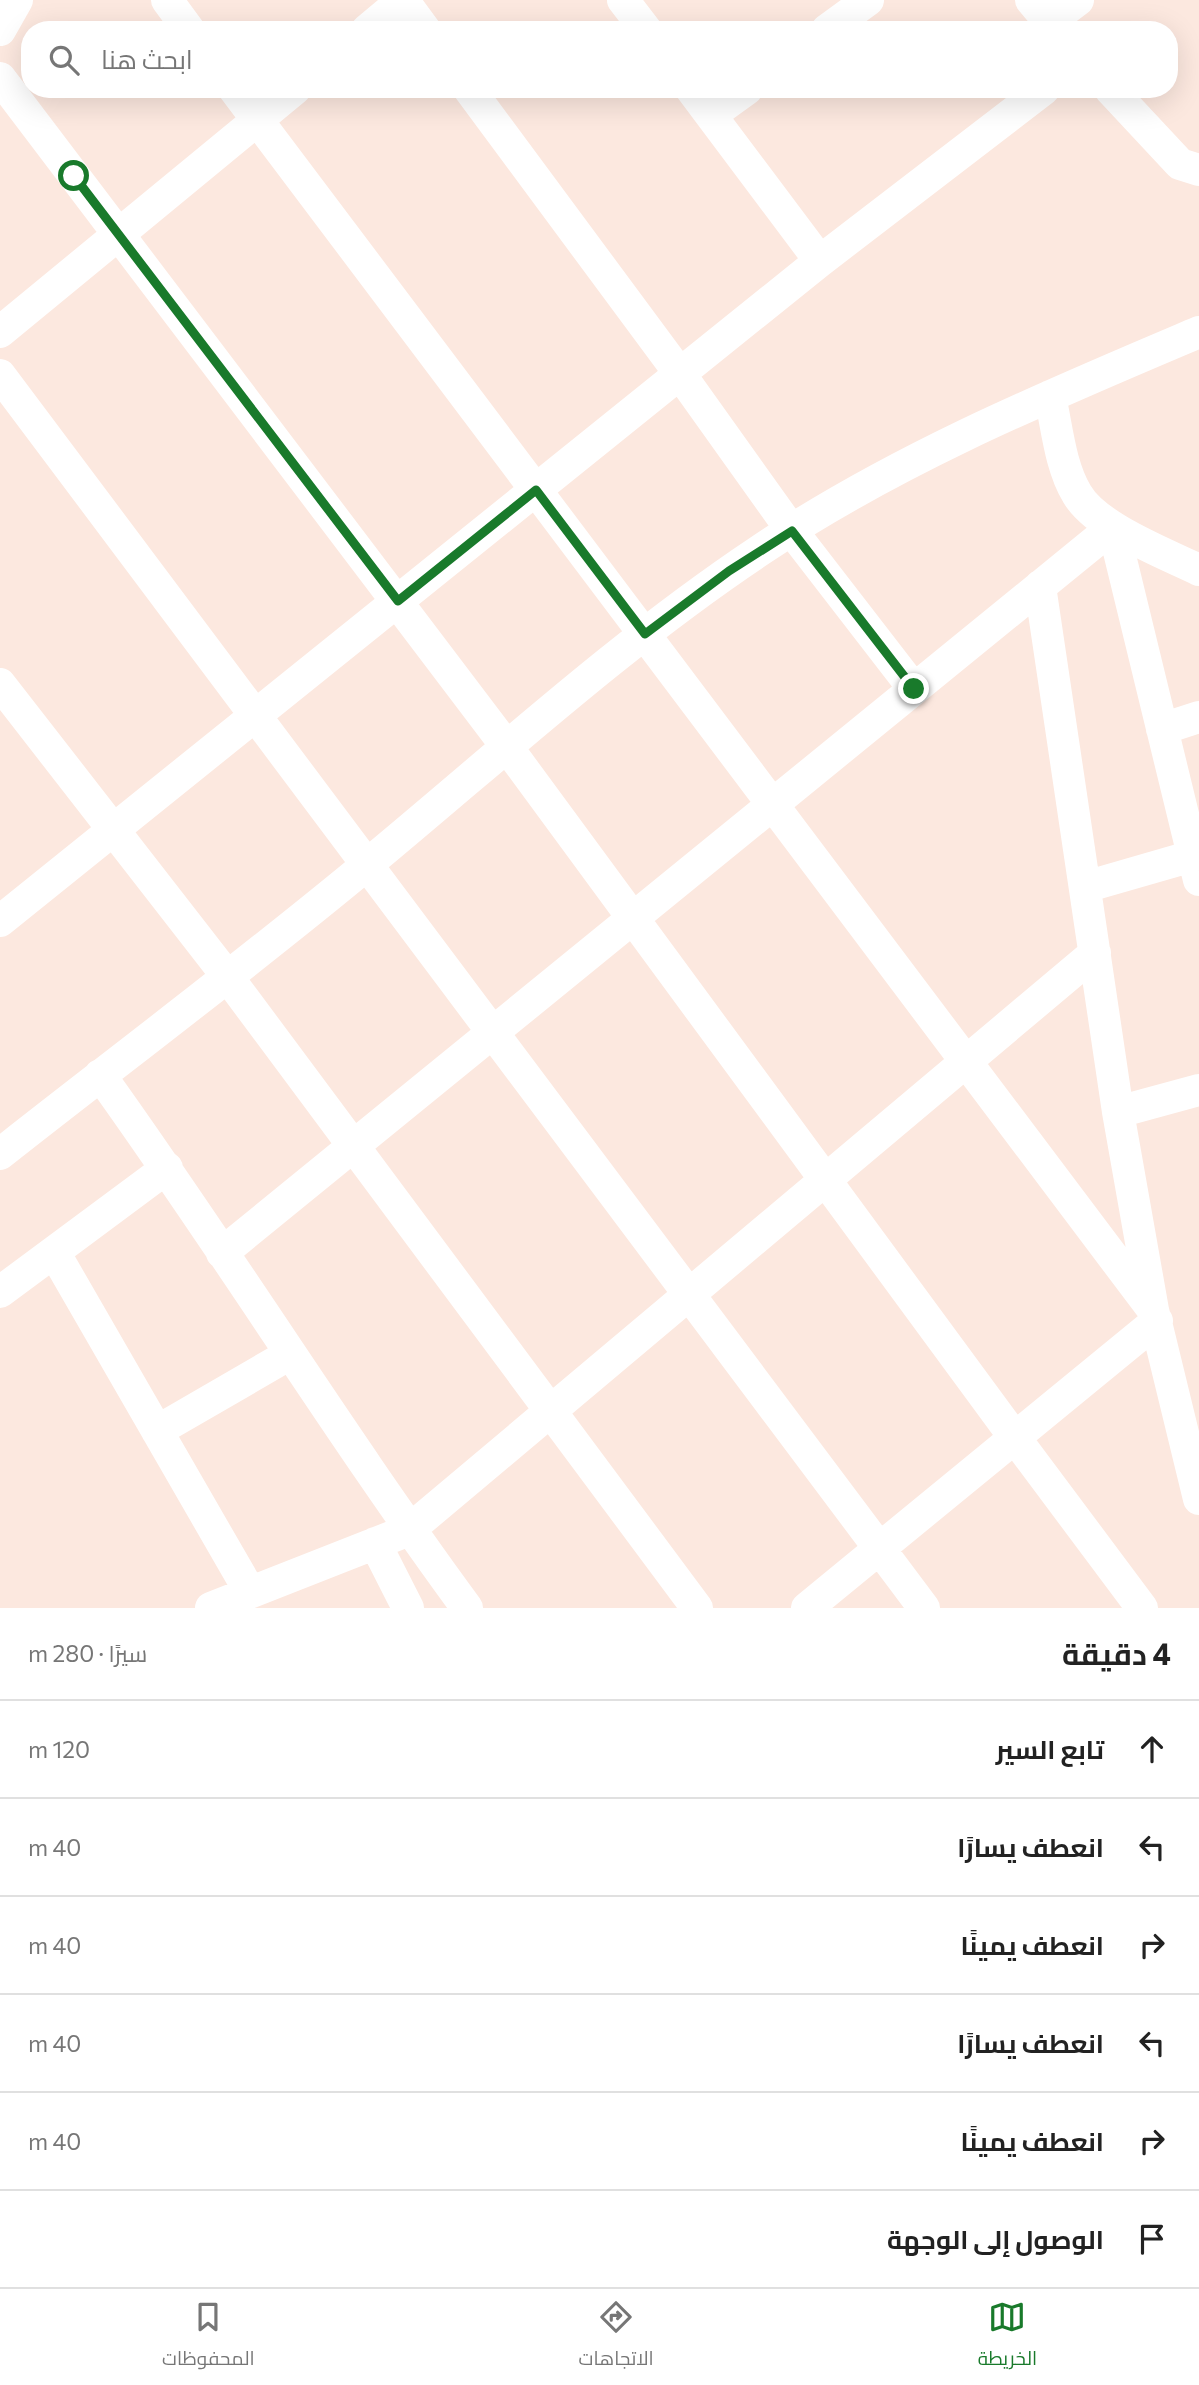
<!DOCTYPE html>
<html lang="ar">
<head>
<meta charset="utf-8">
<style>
	:root { --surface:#fff; --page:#f6f6f6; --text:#222; --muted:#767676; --line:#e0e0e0; --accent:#197a2b }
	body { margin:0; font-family:Commissioner,Cairo,sans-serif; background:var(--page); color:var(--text); direction:rtl }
	.stop { position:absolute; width:21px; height:21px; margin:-16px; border:5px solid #197a2b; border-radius:50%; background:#fff }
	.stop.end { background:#197a2b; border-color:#fff; box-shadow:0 2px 7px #0008 }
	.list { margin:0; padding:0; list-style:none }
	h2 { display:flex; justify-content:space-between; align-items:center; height:91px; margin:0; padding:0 28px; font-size:30px }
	h2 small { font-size:23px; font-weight:400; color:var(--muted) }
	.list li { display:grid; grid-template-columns:46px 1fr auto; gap:21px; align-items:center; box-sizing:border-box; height:98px; padding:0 28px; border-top:2px solid var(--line) }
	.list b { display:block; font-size:26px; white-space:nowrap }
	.list em { font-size:23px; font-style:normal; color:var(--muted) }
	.icon { flex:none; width:38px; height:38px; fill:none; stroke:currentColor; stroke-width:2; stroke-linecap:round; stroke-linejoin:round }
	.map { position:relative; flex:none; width:1199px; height:1608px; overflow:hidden; direction:ltr }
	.search { position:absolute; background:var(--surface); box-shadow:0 7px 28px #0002; left:21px; right:21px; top:21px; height:77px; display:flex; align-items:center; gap:18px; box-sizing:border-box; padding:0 24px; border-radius:28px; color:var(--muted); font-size:26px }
	.sheet { height:679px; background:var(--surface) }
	nav { display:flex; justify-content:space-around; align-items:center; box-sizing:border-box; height:98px; border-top:2px solid var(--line); background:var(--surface); font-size:19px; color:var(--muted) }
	nav a { display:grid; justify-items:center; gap:4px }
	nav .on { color:var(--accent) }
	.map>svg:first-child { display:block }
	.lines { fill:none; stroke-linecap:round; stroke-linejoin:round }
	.minor { stroke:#fff; stroke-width:32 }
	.route { stroke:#197a2b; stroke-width:9 }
</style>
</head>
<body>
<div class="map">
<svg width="1199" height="1608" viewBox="0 0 1199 1608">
	<rect width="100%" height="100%" fill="#fce8df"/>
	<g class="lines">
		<path class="minor" d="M 167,0 L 189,30
			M 403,0 L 425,30
			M 623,0 L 646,30
			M 1031,0 L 1056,30
			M 1049,22 L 1078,0
			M 0,30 L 17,0
			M 367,30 L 403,0
			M 827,30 L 868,0
			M 0,78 L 507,747 L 1015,1438 L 1142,1608
			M 234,89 L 1153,1310
			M 469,89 L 680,374 L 792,531 L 914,689
			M 691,89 L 820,261
			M 1110,89 L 1180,164 L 1199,170
			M 711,115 L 747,89
			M 0,332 L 295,89
			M 0,375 L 924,1608
			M 1050,396 C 1057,427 1060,466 1077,494 C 1096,527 1164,553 1199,570
			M 1113,527 L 1199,880
			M 1040,586 L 1118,1112 L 1153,1310 L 1199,1499
			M 0,684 L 227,976 L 697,1608
			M 1162,729 L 1199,717
			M 1085,887 L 1199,854
			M 0,921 L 820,261 L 1044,89
			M 100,1075 C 226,1250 339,1434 467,1608
			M 1118,1112 L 1199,1090
			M 0,1154 C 123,1057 249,963 369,863 C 497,757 621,643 759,551 C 896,459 1048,396 1199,332
			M 54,1252 L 250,1592
			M 222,1253 L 1113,527
			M 0,1292 L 167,1168
			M 157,1431 L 290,1354
			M 375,1543 L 408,1608
			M 211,1608 L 409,1530 L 1095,953
			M 807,1608 L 1157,1321"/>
	</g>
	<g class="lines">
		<path class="route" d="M 74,176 L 398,601 L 536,490 L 645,634 L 729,571 L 792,531 L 914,689"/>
	</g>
</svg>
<div class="stop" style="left:74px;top:176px"></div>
<div class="stop end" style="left:914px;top:689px"></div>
<div class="search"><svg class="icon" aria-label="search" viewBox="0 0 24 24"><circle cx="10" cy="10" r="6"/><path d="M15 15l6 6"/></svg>ابحث هنا</div>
</div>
<section class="sheet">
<h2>4 دقيقة<small>سيرًا · 280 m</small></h2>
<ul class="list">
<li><svg class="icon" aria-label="ahead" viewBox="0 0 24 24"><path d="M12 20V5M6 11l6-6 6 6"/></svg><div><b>تابع السير</b></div><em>120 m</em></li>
<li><svg class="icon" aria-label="left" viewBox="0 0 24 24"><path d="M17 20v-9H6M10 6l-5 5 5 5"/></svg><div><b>انعطف يسارًا</b></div><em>40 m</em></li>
<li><svg class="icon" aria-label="right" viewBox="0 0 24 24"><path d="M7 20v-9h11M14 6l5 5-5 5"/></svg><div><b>انعطف يمينًا</b></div><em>40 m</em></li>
<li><svg class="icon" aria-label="left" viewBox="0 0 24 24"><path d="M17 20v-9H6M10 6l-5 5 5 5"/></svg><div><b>انعطف يسارًا</b></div><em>40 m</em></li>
<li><svg class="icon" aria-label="right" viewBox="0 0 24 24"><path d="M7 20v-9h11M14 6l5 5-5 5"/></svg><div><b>انعطف يمينًا</b></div><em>40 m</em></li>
<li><svg class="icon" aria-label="arrive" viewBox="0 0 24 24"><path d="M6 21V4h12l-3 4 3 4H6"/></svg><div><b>الوصول إلى الوجهة</b></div></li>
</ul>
</section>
<nav>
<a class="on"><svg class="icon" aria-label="map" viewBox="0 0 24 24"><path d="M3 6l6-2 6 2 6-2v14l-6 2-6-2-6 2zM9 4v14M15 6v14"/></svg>الخريطة</a>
<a><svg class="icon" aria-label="directions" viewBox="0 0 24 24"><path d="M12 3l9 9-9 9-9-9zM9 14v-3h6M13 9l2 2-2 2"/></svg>الاتجاهات</a>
<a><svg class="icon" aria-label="saved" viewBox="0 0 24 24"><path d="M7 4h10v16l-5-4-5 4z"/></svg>المحفوظات</a>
</nav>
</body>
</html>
